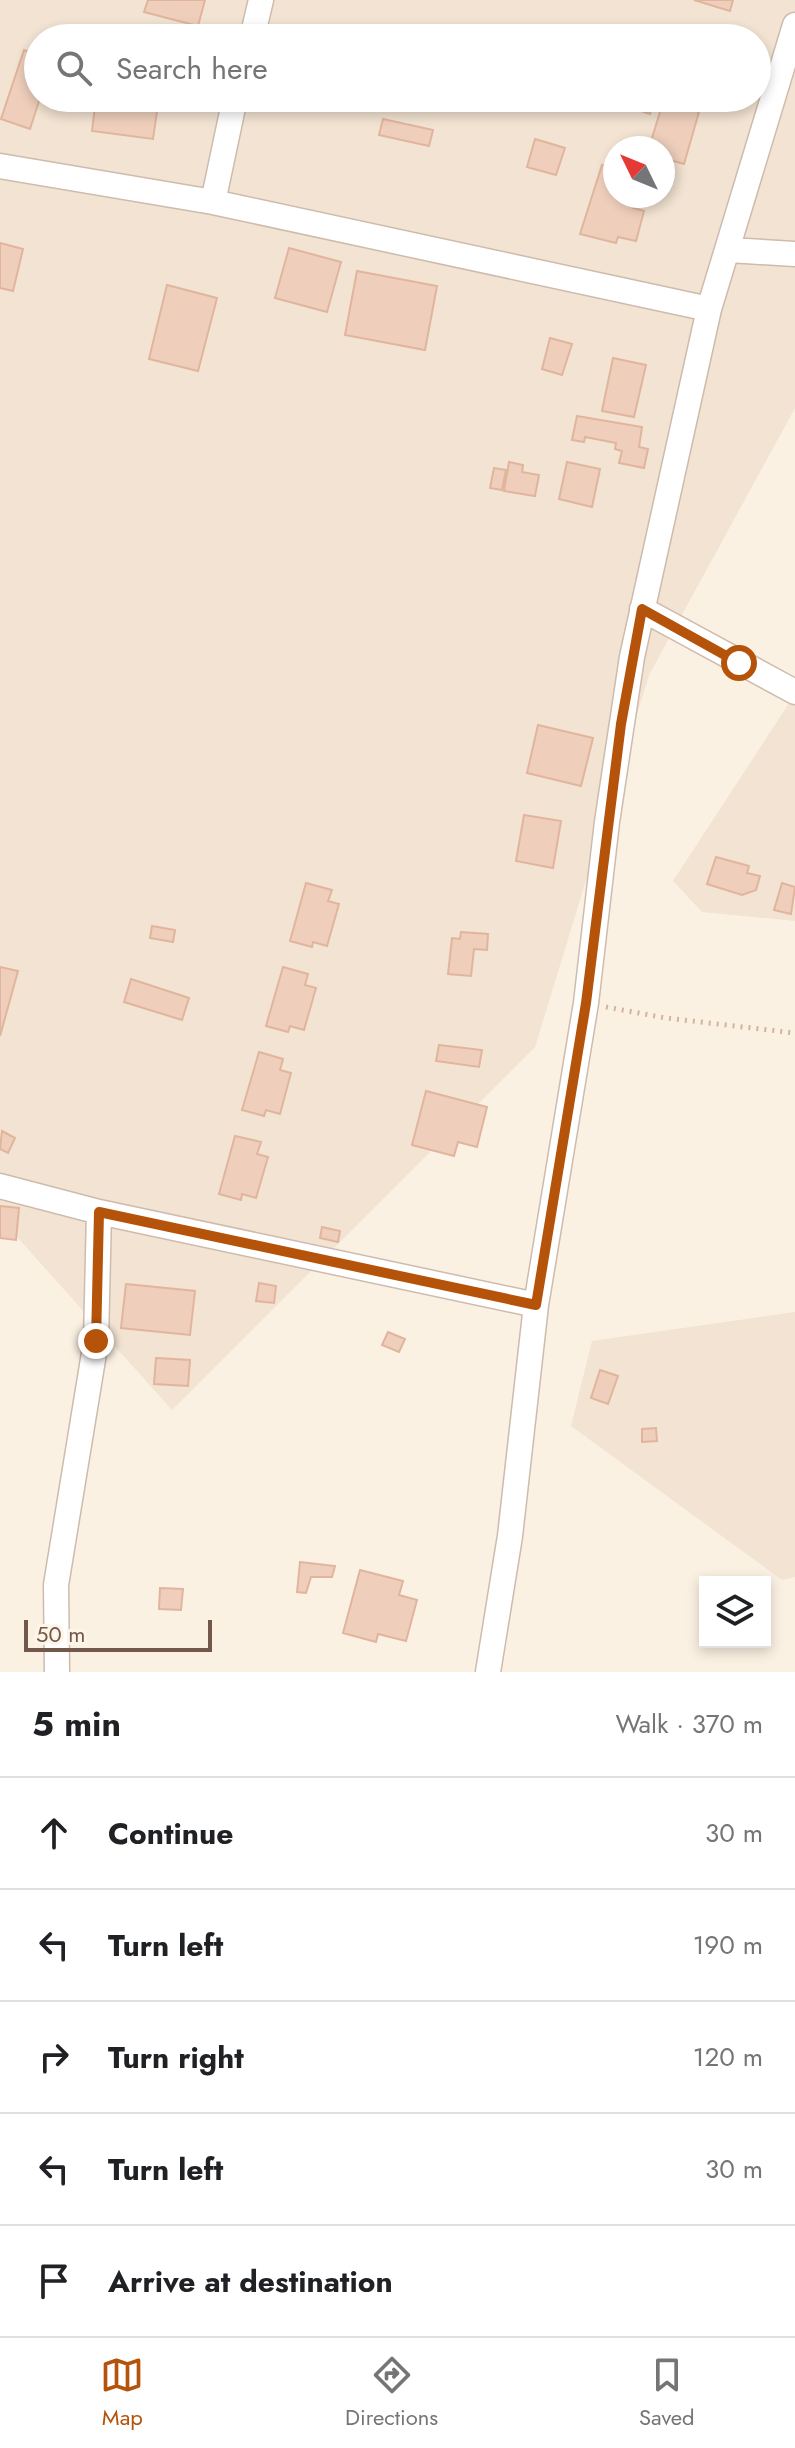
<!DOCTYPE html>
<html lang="en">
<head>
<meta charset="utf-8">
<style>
	:root { --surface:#fff; --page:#f2f2f2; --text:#202124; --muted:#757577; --line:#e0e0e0; --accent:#b45309 }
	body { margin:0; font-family:Jost,sans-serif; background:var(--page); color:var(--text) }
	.controls { position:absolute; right:24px; bottom:24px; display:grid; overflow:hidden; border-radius:0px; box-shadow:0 4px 12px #0003 }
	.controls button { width:72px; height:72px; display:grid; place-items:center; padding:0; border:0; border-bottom:2px solid var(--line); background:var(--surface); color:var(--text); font:40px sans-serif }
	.compass { position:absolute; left:603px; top:136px; width:72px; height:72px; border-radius:50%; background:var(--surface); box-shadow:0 4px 12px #0003; rotate:313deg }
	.scale { position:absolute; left:24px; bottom:20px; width:188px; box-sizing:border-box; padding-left:8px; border:4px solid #72574b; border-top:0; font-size:22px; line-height:28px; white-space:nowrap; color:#72574b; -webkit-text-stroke:6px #fef5e9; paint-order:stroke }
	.stop { position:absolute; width:24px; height:24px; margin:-18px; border:6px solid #b45309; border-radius:50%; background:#fff }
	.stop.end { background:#b45309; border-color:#fff; box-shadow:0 2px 8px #0008 }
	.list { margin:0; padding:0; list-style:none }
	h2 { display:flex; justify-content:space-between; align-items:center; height:104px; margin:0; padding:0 32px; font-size:34px }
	h2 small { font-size:26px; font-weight:400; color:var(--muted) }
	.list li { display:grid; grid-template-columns:52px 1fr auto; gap:24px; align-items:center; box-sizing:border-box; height:112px; padding:0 32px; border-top:2px solid var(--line) }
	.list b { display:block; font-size:30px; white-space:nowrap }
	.list em { font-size:26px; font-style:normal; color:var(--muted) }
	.icon { flex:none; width:44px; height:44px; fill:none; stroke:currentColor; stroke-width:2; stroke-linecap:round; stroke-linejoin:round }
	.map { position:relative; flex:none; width:795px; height:1672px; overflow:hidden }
	.search { position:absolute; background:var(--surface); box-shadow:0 4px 12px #0003; left:24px; right:24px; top:24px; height:88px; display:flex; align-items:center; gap:20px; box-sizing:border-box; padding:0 28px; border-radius:44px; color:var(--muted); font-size:30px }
	.sheet { height:664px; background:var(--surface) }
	nav { display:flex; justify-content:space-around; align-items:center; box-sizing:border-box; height:112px; border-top:2px solid var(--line); background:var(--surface); font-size:22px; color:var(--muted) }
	nav a { display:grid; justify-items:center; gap:4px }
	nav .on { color:var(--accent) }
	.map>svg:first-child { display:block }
	.residential { fill:#f2e3d2; fill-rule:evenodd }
	.building { fill:#efcfbc; stroke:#e1b59d; stroke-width:2 }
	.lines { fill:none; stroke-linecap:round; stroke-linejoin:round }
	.street-casing { stroke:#cebbad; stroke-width:27 }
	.path { stroke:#d4b2a0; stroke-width:5; stroke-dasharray:2 6; stroke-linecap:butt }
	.street { stroke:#fff; stroke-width:24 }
	.route { stroke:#b45309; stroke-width:10 }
</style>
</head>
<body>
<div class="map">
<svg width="795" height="1672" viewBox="0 0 795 1672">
	<rect width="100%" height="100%" fill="#fbf1e3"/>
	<path class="residential" d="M 0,0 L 795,0 L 795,408 L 649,675 L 535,1047 L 172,1410 L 0,1218 ZM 38,38 L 757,38 L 757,98 L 38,98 ZM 615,148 L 663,148 L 663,196 L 615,196 Z
		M 795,694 L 795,921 L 702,912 L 673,881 Z
		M 795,1312 L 795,1577 L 782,1580 L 571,1426 L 592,1341 Z"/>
	<path class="building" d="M 148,0 L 205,0 L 198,26 L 144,12 Z
		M 694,0 L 733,0 L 730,11 Z
		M 24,50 L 38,55 L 40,98 L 30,129 L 1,119 Z
		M 96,98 L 159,98 L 153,139 L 92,131 Z
		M 618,98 L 655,98 L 650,114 L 616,103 Z
		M 663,102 L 699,112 L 684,164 L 663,158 L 663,148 L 649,148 Z
		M 383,119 L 433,130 L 429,146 L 379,135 Z
		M 535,139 L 565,148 L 556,175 L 527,167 Z
		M 602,165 L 615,168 L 615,196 L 636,196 L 633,208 L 644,211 L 636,241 L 618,237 L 616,243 L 580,234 Z
		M 0,243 L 23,249 L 13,291 L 0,288 Z
		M 289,248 L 341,262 L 327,312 L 275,298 Z
		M 357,271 L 437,286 L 425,350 L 345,335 Z
		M 167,285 L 217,298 L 198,371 L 149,359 Z
		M 550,338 L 572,344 L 562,375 L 542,369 Z
		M 613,358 L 646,365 L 634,417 L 602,411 Z
		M 577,416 L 642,427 L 639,447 L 648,449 L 644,468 L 619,463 L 622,451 L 615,449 L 616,443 L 585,437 L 584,442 L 572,440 Z
		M 509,462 L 523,465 L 522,472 L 539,475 L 535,496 L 504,491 Z
		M 567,462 L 600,469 L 592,507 L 559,499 Z
		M 494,468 L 506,470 L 502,490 L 490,488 Z
		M 538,725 L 593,738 L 581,786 L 527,773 Z
		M 524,815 L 561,821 L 553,868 L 516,861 Z
		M 716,857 L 749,866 L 747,873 L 760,876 L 756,890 L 742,895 L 707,884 Z
		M 306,883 L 332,890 L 328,901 L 339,904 L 327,946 L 313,942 L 312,947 L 290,941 Z
		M 782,883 L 795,887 L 791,914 L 774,910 Z
		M 152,926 L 175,930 L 173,942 L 150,938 Z
		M 461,932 L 488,934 L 487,950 L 474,949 L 471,976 L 448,974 L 452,938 L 460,939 Z
		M 0,967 L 18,971 L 0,1036 Z
		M 283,967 L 308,974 L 305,985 L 316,988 L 304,1030 L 290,1026 L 288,1032 L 266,1026 Z
		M 131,979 L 189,998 L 182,1020 L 124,1002 Z
		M 439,1045 L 482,1050 L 479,1067 L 436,1061 Z
		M 259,1052 L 283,1059 L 280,1070 L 291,1073 L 280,1114 L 266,1110 L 264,1116 L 242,1110 Z
		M 426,1091 L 487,1107 L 477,1147 L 458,1142 L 454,1156 L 412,1145 Z
		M 2,1131 L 15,1138 L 8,1153 L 0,1149 Z
		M 235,1136 L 261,1142 L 257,1154 L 268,1157 L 256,1198 L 242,1194 L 241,1200 L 219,1194 Z
		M 0,1206 L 19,1208 L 16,1240 L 0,1238 Z
		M 322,1227 L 340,1231 L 338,1242 L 320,1238 Z
		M 259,1283 L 276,1286 L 274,1303 L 256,1301 Z
		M 126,1284 L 195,1291 L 190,1335 L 121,1328 Z
		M 388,1332 L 405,1339 L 399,1352 L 382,1345 Z
		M 156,1358 L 190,1360 L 188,1386 L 154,1384 Z
		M 600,1370 L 618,1376 L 608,1404 L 591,1398 Z
		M 656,1428 L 657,1441 L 642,1442 L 642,1429 Z
		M 300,1562 L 335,1566 L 332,1577 L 311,1577 L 306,1593 L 297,1592 Z
		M 360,1570 L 403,1581 L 399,1595 L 417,1600 L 406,1641 L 378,1634 L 376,1642 L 343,1633 Z
		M 160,1588 L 183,1589 L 181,1610 L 159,1609 Z"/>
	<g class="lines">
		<defs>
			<path id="street" d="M 252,38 L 261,0
				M 0,166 L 213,202 L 709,309
				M 213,202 L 235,98
				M 729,250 L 795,254
				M 642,609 L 795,692
				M 0,1186 L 99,1212 L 536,1305
				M 57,1672 L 56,1585 L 96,1341 L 99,1212
				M 488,1672 L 510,1536 L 536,1305 L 586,1003 L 607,822 L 632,657 L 709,309 L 795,25"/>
		</defs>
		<use href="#street" class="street-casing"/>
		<path class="path" d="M 606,1007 L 666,1018 L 795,1033"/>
		<use href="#street" class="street"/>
	</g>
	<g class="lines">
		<path class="route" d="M 96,1341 L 99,1212 L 536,1305 L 586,1003 L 621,724 L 642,609 L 739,663"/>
	</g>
</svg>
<div class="controls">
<button><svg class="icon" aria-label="layers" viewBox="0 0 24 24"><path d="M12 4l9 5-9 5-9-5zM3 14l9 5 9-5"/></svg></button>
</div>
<svg class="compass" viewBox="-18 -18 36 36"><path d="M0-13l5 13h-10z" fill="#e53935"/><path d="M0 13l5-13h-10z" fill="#757577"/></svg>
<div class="scale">50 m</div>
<div class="stop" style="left:739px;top:663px"></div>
<div class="stop end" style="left:96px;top:1341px"></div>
<div class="search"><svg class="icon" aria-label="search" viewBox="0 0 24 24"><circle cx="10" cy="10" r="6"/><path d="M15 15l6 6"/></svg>Search here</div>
</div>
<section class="sheet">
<h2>5 min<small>Walk · 370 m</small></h2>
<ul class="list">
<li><svg class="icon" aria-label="ahead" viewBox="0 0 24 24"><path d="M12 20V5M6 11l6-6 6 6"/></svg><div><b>Continue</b></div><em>30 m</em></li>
<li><svg class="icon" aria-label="left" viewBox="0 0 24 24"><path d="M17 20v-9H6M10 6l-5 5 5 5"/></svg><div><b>Turn left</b></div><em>190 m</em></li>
<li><svg class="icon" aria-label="right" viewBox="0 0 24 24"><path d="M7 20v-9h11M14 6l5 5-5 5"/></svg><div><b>Turn right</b></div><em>120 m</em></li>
<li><svg class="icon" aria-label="left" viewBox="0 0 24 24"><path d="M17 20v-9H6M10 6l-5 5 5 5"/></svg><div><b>Turn left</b></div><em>30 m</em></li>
<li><svg class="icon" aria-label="arrive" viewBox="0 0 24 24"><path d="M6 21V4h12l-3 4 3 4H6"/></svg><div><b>Arrive at destination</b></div></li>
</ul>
</section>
<nav>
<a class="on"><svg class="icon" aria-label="map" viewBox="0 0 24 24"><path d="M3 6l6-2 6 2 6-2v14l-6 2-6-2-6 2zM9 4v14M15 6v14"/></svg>Map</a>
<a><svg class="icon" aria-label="directions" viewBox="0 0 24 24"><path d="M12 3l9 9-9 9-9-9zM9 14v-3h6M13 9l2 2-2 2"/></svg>Directions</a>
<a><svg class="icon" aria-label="saved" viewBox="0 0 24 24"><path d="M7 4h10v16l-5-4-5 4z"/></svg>Saved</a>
</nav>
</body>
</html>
